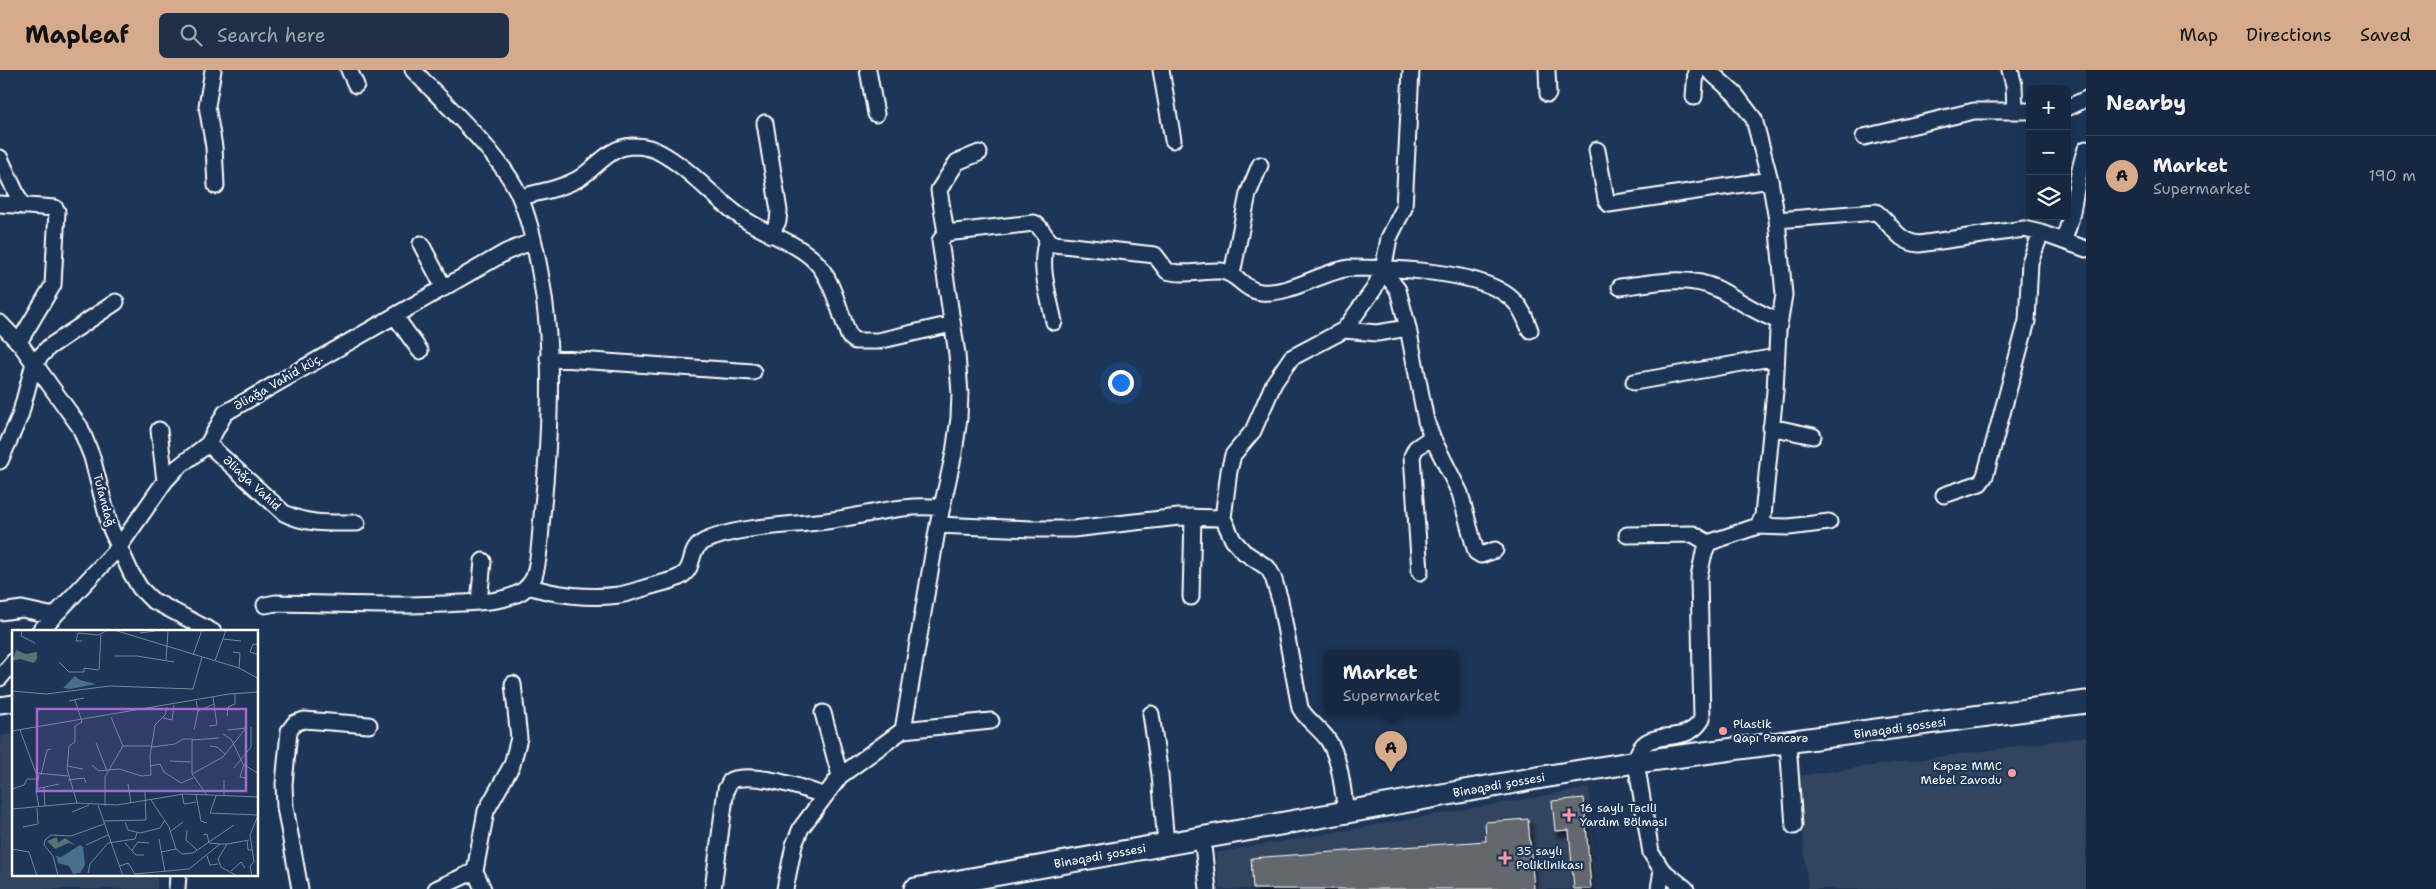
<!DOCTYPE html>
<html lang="en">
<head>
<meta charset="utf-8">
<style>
	:root { --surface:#162841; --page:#1f3048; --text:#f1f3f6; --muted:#9ea6b1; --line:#35445a; --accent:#d6ab8b }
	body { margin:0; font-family:"Shantell Sans",sans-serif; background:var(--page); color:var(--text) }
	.controls { position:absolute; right:15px; top:15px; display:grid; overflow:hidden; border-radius:8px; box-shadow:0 5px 20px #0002 }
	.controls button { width:45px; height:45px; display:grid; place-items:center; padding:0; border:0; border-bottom:1px solid var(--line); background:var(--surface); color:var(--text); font:25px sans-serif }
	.you { position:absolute; left:1120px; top:312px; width:18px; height:18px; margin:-12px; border:4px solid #fff; border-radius:50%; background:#1a73e8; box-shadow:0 0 0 8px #1a73e833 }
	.badge { display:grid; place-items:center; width:32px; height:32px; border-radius:50%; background:var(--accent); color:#111; font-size:16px; font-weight:700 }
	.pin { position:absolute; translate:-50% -41px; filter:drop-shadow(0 1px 2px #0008) }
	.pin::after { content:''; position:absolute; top:26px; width:18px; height:15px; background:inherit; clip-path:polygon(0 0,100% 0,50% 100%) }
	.popup { position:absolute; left:1324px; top:580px; width:135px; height:65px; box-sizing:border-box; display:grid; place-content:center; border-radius:8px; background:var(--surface); filter:drop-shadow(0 1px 4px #0005); font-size:16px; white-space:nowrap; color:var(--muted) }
	.popup b { font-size:19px; color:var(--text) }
	.popup::after { content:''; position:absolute; left:50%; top:100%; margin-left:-10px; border:10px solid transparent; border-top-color:var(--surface) }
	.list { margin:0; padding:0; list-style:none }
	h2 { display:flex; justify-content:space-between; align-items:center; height:65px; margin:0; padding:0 20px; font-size:21px }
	h2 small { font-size:16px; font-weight:400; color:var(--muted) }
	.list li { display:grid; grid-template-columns:32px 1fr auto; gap:15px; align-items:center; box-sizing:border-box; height:80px; padding:0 20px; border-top:1px solid var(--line) }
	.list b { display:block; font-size:19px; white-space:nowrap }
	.list p { margin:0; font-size:16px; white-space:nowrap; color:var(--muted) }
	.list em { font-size:16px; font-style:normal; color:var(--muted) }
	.icon { flex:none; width:28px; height:28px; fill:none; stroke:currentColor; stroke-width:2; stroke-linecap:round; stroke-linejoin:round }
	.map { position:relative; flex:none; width:2086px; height:819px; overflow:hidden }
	header { display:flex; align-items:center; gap:30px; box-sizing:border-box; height:70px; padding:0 25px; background:var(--accent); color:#111 }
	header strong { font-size:24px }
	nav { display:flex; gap:28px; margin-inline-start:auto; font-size:18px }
	.search { width:350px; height:45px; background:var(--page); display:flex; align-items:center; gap:12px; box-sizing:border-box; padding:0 18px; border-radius:8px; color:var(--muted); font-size:19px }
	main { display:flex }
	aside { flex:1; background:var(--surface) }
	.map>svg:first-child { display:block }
	.built { fill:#32445e }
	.building { fill:#62686d; stroke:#fff; filter:url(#shadow) }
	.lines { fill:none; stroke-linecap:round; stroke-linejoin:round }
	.street-casing { stroke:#fff; stroke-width:19 }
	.secondary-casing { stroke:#fff; stroke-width:25 }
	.street { stroke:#1d3557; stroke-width:15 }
	.secondary { stroke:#1d3557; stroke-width:21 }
	.poi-dot { fill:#ff9aa2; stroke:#1d3557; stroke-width:2 }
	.labels { text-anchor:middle; stroke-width:4.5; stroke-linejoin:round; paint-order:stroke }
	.street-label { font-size:12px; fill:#fff; stroke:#1d3557 }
	.poi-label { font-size:12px; fill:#fff; stroke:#1d3557; text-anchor:start }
	.inset-road { fill:none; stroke:#77869a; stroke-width:1 }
	.view { fill:#a36bd2; fill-opacity:0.15; stroke:#a36bd2; stroke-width:2.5 }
	.inset-edge { fill:none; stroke:#fff; stroke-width:2.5 }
</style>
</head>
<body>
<header>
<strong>Mapleaf</strong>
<div class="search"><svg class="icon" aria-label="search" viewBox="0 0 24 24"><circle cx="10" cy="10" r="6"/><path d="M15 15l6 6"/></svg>Search here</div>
<nav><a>Map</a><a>Directions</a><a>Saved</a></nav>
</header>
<main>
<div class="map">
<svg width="2086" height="819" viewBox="0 0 2086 819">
	<defs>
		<filter id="shadow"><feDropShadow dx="3" dy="5.5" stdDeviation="2.5" flood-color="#0009"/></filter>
	</defs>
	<rect width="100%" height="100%" fill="#1d3557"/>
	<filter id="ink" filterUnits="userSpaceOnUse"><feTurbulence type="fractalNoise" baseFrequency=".02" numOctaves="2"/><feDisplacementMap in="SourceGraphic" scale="10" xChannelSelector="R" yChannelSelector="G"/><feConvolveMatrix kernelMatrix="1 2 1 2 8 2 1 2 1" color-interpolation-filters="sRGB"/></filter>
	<g filter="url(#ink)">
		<path class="built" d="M 14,664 L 14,805 L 157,805 L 157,819 L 0,819 L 0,666 Z
			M 2086,667 L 2086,819 L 1808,819 L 1797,706 Z
			M 1589,718 L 1596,819 L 1220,819 L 1215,783 Z"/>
		<path class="building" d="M 1584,728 L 1591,819 L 1574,819 L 1569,760 L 1555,761 L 1552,731 Z
			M 1528,749 L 1534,819 L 1253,819 L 1251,788 L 1486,771 L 1485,752 Z"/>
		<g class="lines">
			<defs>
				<path id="street" d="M 213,0 L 207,36 L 214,77 L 216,116
					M 349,0 L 356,15
					M 868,0 L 876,44
					M 1161,0 L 1173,70
					M 1547,0 L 1548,24
					M 2010,0 L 2014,15 L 2015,41
					M 1694,27 L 1696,0
					M 2067,38 L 2086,29
					M 765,53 L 779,141 L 778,151 L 771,165
					M 1864,67 L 1974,41 L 2030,41
					M 1597,80 L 1606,129 L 1609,134 L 1770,110
					M 0,88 L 22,136
					M 520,127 C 540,122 560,119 578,109 C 596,98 609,77 632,76 C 642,76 653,78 661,83 C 692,100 714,129 744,149 C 766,164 796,172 815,191 C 832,208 840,243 849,266 L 855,271 L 878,271 L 952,254
					M 0,134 L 55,138 L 57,141 L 53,215 L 19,272
					M 1777,150 L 1876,142 C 1892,154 1897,172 1919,174 L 2024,159 L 2041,163 L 2086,179
					M 946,163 L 939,120 L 957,92 L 979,83
					M 1047,170 C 1038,196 1049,226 1054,252
					M 2063,171 C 2076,142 2074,110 2086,79
					M 421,174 L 444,218
					M 1383,200 L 1398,220 L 1408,258 L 1426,351 L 1432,367 L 1460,423 L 1476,482 L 1481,485 L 1495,480
					M 1232,204 L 1248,124 L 1260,95
					M 1620,217 C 1651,213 1689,204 1718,219 C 1739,230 1756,243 1779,251
					M 395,246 L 420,281
					M 0,253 L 21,275 L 80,357 L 92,387 L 110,457 L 131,503 L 140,518 L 152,530 L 213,562
					M 1344,260 L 1377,263 L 1408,258
					M 548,288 L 753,302
					M 1634,312 L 1776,287
					M 1771,357 L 1813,366
					M 159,360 L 165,411
					M 208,374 L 284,443 C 307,455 331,453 357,453
					M 0,391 L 20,346 L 34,293 L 49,277 L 116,232
					M 1944,425 L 1980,413 L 1985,406 L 2027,251 L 2030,192 L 2041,163
					M 938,455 L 1031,459 L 1073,459 L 1179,447 L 1223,448
					M 1758,456 L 1789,457 L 1829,452
					M 1627,465 L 1693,464 L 1708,473
					M 1420,502 L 1412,386 L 1416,378 L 1432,367
					M 528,516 C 555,525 590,529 619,525 C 631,523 643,518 655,515 C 664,512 676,511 684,504 C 695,495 688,479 705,471 C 740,455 794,456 833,450 C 869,445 905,433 942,438
					M 1191,527 L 1193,447
					M 479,532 L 483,491
					M 265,535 L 276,533 C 338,534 399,537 461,533 C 480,532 503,532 521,522 C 527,518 531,513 534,507 C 540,488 540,465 542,446 C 548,386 552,325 548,265 C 545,224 535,162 519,125 C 503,87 443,32 413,0
					M 0,542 L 22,539 L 54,546
					M 39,562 L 119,477 L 165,411 L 177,398 L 208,374 L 225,343 L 506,182 L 533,171
					M 0,608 L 14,591
					M 0,635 L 14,633
					M 823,643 L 840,706
					M 1151,644 L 1160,705 L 1166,774
					M 903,660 L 991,651
					M 1788,673 L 1794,756
					M 1346,741 C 1342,718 1341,690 1328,670 C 1320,658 1307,651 1300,638 L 1280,530 L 1273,507 L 1268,498 L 1244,482 L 1233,470 L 1223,448 L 1229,401 L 1233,385 L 1253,361 L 1274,313 L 1291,288 L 1344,260 L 1374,219 L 1383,200 L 1389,168 L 1404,138 L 1411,0
					M 1202,767 L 1208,819
					M 177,819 L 178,805
					M 300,819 L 285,737 L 284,714 L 289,661 L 295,653 L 304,650 L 369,655
					M 436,819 L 475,801
					M 483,819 L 475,801 L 486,741 L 512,695 L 519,668 L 513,614
					M 713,819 L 726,719 L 731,710 C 755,702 801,717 825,726
					M 785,819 L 794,775 L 801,758 L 840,706 L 903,660 L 938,455 L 954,383 L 959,348 L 960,324 L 957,284 L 940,171 L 946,163 L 1034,153 C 1044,158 1043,168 1054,174 L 1155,185 L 1167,201 C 1183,206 1204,200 1221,201 C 1238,203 1243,220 1261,222 C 1291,225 1320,202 1350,198 C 1392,198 1483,200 1513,230 C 1522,238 1526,250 1530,260
					M 1659,819 L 1662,800
					M 1686,819 L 1662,800 L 1651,783 L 1636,692 C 1642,651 1684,681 1702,649 L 1699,507 L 1703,487 L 1708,473 L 1758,456 L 1763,446 L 1775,321 L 1778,261 L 1784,225 L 1777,150 L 1770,110 L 1754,49 L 1735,24 L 1708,0"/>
				<path id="secondary" d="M 915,819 L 1543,707 L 1636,692 L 2086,632"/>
			</defs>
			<use href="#street" class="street-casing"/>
			<use href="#secondary" class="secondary-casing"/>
			<use href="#street" class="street"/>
			<use href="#secondary" class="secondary"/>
		</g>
	</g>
	<g class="poi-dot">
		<circle cx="1723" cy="661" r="5"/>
		<circle cx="2012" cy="703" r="5"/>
		<path d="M1566.5 737.5h5v5h5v5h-5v5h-5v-5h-5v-5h5z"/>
		<path d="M1502.5 780.5h5v5h5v5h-5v5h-5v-5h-5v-5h5z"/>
	</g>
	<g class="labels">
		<g class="street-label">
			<text transform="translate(278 312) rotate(-30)" y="4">Əliağa Vahid küç.</text>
			<text transform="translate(252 413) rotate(43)" y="4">Əliağa Vahid</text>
			<text transform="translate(104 430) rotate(75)" y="4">Tufandağ</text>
			<text transform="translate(1900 658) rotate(-8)" y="4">Binəqədi şossesi</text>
			<text transform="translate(1499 715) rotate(-10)" y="4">Binəqədi şossesi</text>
			<text transform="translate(1100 786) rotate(-10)" y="4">Binəqədi şossesi</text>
		</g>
		<g class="poi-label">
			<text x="1733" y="658">Plastik<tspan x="1733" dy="14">Qapı Pəncərə</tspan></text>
			<text x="2002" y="700" text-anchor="end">Kəpəz MMC<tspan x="2002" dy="14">Mebel Zavodu</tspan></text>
			<text x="1580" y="742">16 saylı Təcili<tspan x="1580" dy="14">Yardım Bölməsi</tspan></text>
			<text x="1516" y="785">35 saylı<tspan x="1516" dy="14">Poliklinikası</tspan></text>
		</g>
	</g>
	<g transform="translate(12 560)">
		<rect width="246" height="246" fill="#1d3557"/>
		<path d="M 4,20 L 14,24 L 25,22 L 25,29 L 22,33 L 8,29 L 0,31 ZM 45,207 L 46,213 L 53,208 L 63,215 L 57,213 L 43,219 L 35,211 Z" fill="#557473"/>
		<path d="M 63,46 L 68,50 L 84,54 L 58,59 L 51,58 ZM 68,215 L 71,217 L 73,235 L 68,243 L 61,244 L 57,236 L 46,233 L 44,226 L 49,227 Z" fill="#496e90"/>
		<path class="inset-road" d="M 10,0 L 9,6 L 23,13M 102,0 L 227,38 L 247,49M 128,3 L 143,1M 211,9 L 229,11M 70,11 L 64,11 L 66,3 L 86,5 L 96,0M 247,15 L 241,14 L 238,22 L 247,25M 221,22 L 228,23 L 227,38M 181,25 L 190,0M 103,26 L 125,26 L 162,32M 154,30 L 156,0M 203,31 L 214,0M 47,32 L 57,42 L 72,42 L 72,38 L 87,40 L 89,5M 0,61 L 34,64 L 98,56 L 181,59 L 190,27M 63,70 L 70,92 L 63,96 L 63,112 L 57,116 L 55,139 L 65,173M 57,71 L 72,68M 186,81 L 202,74M 215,86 L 216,77 L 223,74 L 223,63M 151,88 L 160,90 L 162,75M 197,96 L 205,95 L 201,67M 8,100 L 24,143 L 56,146M 182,100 L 186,81 L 184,71M 216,100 L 234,98M 0,101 L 217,64 L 247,62M 211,104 L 219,109 L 231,134 L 247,144M 84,113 L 95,141M 111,116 L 140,116M 198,116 L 205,117 L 213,124M 140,117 L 163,114 L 171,109 L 181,109M 158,131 L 179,132M 232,134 L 228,147 L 235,148M 80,135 L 87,141 L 107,139 L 130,146 L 139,145 L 138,126 L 143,95 L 153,85 L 155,77M 55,136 L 71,139M 138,136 L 148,134 L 152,142 L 169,153 L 181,148M 222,138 L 239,117 L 239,97M 180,144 L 211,127 L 234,98M 27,145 L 24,161 L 27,177M 29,145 L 35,120 L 39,119M 56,150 L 72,148 L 74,153M 212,150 L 212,166M 116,154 L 119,173M 32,157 L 33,177M 0,159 L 12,155 L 15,149 L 26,149M 24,159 L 47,154M 170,164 L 172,174 L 184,172M 184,165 L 189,191 L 195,193M 195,165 L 180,144 L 180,110 L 207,108M 204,166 L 198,183 L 246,185M 139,170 L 157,197 L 164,219 L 170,224 L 181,223 L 222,195M 86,175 L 111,246M 93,176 L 93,147 L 111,116 L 99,87M 0,179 L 65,173 L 105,175 L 172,164 L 247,167M 60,182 L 77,175M 91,191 L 134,190 L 133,162M 113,192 L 116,200 L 128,203 L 148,198 L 153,190M 11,197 L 26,194 L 25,178M 175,200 L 174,210 L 185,220M 159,201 L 171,192M 191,205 L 195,204 L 197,213 L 208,214M 147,209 L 153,242M 235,210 L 236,220 L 241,220M 113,213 L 124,225 L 132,225M 74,215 L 96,205M 0,219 L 17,222 L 25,246M 120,220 L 126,212 L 137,213M 149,222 L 164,219M 195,226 L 198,235 L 206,234M 108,236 L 116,233 L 123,244 L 177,239 L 208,214 L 215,214M 219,241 L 229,232 L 233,238M 76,243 L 78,234 L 96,213 L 123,209 L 125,203M 46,246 L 41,226 L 32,215 L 33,210 L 39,205 L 59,206 L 92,194M 225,246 L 209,237 L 206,229 L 215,214 L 237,210M 240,246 L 238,236 L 242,232 L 238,205 L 247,183"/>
		<path class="view" d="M 25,79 L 234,79 L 234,161 L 25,161 Z"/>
		<rect width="246" height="246" class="inset-edge"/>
	</g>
</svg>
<div class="controls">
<button>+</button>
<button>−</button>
<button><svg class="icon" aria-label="layers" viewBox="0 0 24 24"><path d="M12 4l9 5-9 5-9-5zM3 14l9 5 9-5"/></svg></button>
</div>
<div class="you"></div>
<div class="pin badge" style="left:1391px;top:702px">A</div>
<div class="popup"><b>Market</b>Supermarket</div>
</div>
<aside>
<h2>Nearby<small></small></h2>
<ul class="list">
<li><span class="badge">A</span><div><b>Market</b><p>Supermarket</p></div><em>190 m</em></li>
</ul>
</aside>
</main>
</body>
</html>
